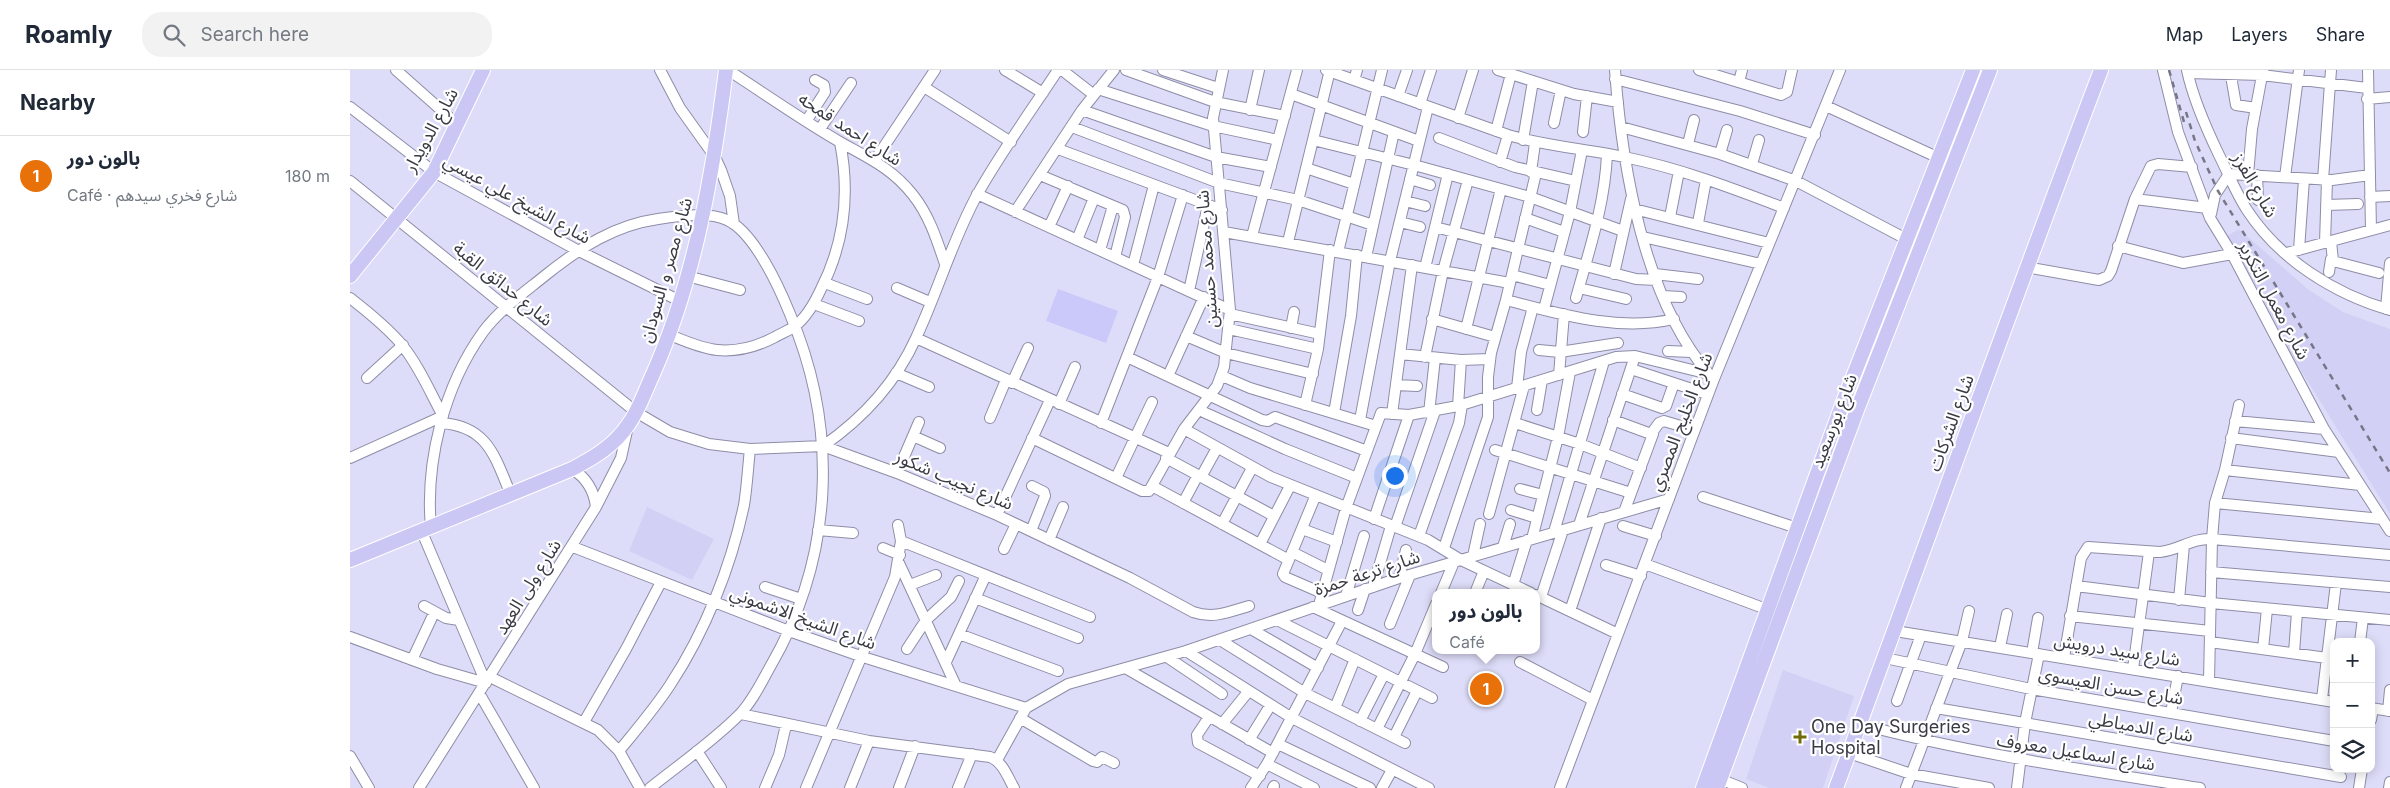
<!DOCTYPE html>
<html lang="en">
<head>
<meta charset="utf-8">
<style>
	:root { --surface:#fff; --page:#f2f2f3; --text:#1f2937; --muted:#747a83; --line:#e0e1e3; --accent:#1a73e8 }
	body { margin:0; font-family:Inter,"Noto Sans Arabic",sans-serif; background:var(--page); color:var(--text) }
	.controls { position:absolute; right:15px; bottom:15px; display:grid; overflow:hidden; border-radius:10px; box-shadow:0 2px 12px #0003 }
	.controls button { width:45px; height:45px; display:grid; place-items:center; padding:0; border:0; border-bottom:1px solid var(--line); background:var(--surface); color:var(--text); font:25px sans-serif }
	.you { position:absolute; left:1044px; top:405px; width:18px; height:18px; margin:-12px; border:4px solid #fff; border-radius:50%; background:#1a73e8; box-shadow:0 0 0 8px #1a73e833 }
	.badge { display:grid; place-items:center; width:32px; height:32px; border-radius:50%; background:var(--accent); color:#fff; font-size:16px; font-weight:700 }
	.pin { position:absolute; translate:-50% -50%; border:2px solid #fff; box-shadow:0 1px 5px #0006 }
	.popup { position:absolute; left:1082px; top:519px; width:108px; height:65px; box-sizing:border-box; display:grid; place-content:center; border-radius:10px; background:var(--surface); filter:drop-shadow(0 1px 4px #0005); font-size:16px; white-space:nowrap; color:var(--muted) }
	.popup b { font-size:19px; color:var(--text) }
	.popup::after { content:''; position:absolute; left:50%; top:100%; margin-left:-10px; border:10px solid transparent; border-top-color:var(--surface) }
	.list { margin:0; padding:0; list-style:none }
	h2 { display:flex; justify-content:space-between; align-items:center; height:65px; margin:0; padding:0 20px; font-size:21px }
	h2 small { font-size:16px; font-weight:400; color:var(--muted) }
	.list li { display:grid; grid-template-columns:32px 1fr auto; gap:15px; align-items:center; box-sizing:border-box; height:80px; padding:0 20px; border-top:1px solid var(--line) }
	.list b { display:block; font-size:19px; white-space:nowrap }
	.list p { margin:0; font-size:16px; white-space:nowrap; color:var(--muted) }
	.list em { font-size:16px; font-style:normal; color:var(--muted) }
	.icon { flex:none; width:28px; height:28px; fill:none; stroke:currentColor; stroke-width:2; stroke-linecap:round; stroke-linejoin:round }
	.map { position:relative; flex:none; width:2040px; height:718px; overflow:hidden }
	header { display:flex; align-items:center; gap:30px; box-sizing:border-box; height:70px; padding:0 25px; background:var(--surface); border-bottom:1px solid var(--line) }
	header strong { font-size:24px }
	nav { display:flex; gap:28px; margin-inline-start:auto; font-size:18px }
	.search { width:350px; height:45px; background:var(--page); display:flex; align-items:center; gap:12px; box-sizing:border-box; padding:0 18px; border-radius:20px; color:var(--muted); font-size:19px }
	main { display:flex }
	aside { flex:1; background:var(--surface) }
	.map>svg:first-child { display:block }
	.built { fill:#d2d1f5 }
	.green { fill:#cbc9fa }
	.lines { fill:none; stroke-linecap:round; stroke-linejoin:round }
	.minor-casing { stroke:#8e8da7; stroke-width:12 }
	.major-casing { stroke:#fff; stroke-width:16 }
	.minor { stroke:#fff; stroke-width:10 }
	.major { stroke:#cac7f5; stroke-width:14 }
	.rail { stroke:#777688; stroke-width:2.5; stroke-dasharray:6 6; stroke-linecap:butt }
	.poi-dot { fill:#716c09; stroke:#fff; stroke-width:2 }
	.labels { text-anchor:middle; stroke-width:4.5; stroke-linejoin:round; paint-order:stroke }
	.street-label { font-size:18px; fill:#3a3a45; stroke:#fff }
	.poi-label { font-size:18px; fill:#3a3a45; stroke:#fff; text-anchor:start }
</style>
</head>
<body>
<header>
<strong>Roamly</strong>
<div class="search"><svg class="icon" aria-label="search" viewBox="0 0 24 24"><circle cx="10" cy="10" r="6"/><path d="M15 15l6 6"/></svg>Search here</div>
<nav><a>Map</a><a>Layers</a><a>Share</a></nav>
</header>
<main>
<aside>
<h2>Nearby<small></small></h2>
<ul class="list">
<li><span class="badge" style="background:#e8710a">1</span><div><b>بالون دور</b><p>Café · شارع فخري سيدهم</p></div><em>180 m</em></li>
</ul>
</aside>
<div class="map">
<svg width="2040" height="718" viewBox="0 0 2040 718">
	<rect width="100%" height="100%" fill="#deddf9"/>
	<path class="built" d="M 1889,159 L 1959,220 L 1993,242 L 2040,259 L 2040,444 L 1870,170 Z
		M 297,437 L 364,469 L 342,510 L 279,481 Z
		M 1433,600 L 1504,626 L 1473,718 L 1419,718 L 1396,709 Z"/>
	<path class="green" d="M 708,219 L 768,241 L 756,273 L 696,251 Z"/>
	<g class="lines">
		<defs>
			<path id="minor" d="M 46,0 L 108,55
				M 310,0 L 330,38 L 365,87 L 371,100 L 380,126 L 384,154
				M 378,0 C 415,24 452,50 490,72 C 518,88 542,98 563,125 C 579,145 587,170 595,194
				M 655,0 L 693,23
				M 712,0 L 744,25
				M 776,0 L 865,32 L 935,46
				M 813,0 L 868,18
				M 976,0 L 1158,65 C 1196,76 1236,79 1274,87 C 1329,98 1382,118 1434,138
				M 1148,0 L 1224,24 L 1268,32
				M 1265,0 C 1272,97 1294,229 1359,304
				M 1349,0 L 1431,25 L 1437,22 L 1442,0
				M 1813,0 L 1828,62 L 1860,148 L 1882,184 L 1974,359 L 2040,461
				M 1837,0 C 1843,29 1856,58 1869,85 C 1878,103 1886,123 1897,140 C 1929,189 1984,224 2040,240
				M 1880,0 L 1886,35 L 1906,38
				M 2018,0 L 2021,160
				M 1838,3 L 1912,5 L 2017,18
				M 1265,9 L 1390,41 L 1465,65
				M 1004,10 L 1007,0
				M 1389,12 L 1392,0
				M 574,17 L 661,72
				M 748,19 L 863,56 L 928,70
				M 941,24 L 1069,71
				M 1048,26 L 1057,0
				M 2017,29 L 2040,27
				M 1070,34 L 1081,0
				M 1476,36 L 1589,88
				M 0,37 L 84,102 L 227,180 L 330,231
				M 732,40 L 866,87 L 921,97
				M 900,40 L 909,0
				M 1108,48 L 1123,0
				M 457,50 L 475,22 L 474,15 L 465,10
				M 1204,53 L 1211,20
				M 722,57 L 869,113 L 948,130 L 1023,155
				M 1271,57 L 1370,84 L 1446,111 L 1558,170
				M 470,59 L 501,13
				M 1146,61 L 1161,4
				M 1233,62 L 1237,26
				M 1089,68 L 1165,97 L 1226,111
				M 963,70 L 1064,95 L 1180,127 L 1273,161
				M 1173,70 L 1183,11
				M 1338,74 L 1344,50
				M 708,79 L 872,140
				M 1370,84 L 1377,60
				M 525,90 L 585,0
				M 1150,92 L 1158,65
				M 1402,94 L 1409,70
				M 956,98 L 1004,114
				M 1181,102 L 1185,73
				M 690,105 L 773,140 L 775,147 L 765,187
				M 1898,105 L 1902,59 L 1913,0
				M 1907,105 L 1908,130
				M 1935,107 L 1949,0
				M 1060,109 L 1080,115
				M 1973,110 L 1981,0
				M 0,111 L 286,342 L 320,362 L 359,374 L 400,379 L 473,376 L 547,403 L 647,445 L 780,508 L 843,542 C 863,549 879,542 899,536
				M 627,124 L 880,240
				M 2020,127 L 2040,126
				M 1785,129 L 1857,138
				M 1055,131 L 1075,136
				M 1976,135 L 2008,134
				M 1284,139 L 1419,173
				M 665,142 L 732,40 L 764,0
				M 1861,144 L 1865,125 L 1879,104 L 1982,110 L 2020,105
				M 1320,147 L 1329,101
				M 1175,148 L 1214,162
				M 1050,152 L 1070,157
				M 1348,153 L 1356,110
				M 699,157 L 718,116
				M 1085,157 L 1286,209 L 1307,210
				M 874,162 L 1160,213
				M 902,166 L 947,0
				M 1293,167 L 1411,194
				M 727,170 L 744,128
				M 1981,171 L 1983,191 L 2029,203
				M 938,172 L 980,0
				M 1975,173 L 1977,110
				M 1768,176 L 1833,193 L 1882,184
				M 750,180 L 763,136
				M 1949,180 L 1954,109
				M 988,182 L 1032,0
				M 1937,183 L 2040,155
				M 1016,187 L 1044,62
				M 783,195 L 804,115
				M 1676,197 L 1749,210 L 1758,206 L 1761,201 L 1785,129 L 1801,96 L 1808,94 L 1842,97
				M 1075,198 L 1098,104
				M 1979,202 L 1981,189
				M 1264,204 L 1281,129
				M 1305,204 L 1348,209
				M 1162,205 L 1200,215
				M 337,206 L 390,220
				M 475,213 L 517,229
				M 547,218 L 580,232
				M 1229,218 L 1276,229
				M 839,221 L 858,135
				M 1313,226 L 1331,227
				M 0,228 C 18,242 37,257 52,275 C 69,296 80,322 93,346 L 0,388
				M 1226,228 C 1239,181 1255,134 1257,84
				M 1156,230 C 1210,244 1268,262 1324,249
				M 464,234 L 509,251
				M 1194,239 L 1220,142 L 1232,80
				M 2036,239 L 2040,193
				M 880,244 L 970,264
				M 1082,249 L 1145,267
				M 941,258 L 944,242
				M 879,259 L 968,279
				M 1116,259 L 1151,119
				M 320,265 C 335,271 350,278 367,280 C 387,282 408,276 425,267 C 432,263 440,260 445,256 C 457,247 465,232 471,219 C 495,172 500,123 490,72
				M 836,266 L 876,283 L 963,304
				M 566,268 L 819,383
				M 1189,280 L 1210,282 L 1268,273
				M 1318,281 L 1341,282
				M 1050,284 L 1111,290 L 1140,289
				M 777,287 L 912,350 L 918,351 L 925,347 L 1017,381
				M 1075,287 L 1093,201 L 1118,110
				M 1281,299 L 1357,324
				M 546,303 L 579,317
				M 1209,305 L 1214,244
				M 818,306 L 854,227
				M 872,306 L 900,318 L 1026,356
				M 17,308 L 53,275
				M 662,313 L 678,278
				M 1046,315 L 1067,316
				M 1167,318 L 1171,282 L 1183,237
				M 1272,324 L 1312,338 L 1316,336 L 1324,313
				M 709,334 L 725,297
				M 955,335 L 968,279 L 980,180
				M 1108,336 L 1111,290
				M 849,340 L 935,379 L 1007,408
				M 1187,340 L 1192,310
				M 984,343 L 1001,246 L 1007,185
				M 1079,343 L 1085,288
				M 1042,344 L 1062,195
				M 640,348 L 656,310
				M 1010,350 L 1040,191 L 1078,37
				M 1263,350 L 1301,364 L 1309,353 L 1314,351 L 1344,360
				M 1885,351 L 1974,359
				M 91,353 C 138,356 145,387 161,425
				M 751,353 L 808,207 L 833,125
				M 1165,353 L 1230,374 L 1291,398
				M 834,359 L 921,407 L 1078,470 L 1111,490 L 1181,523
				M 563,366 L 590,378
				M 682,368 L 792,421 L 799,421 L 834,359 L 867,316 L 874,297 L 880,240 L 863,48 L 873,0
				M 1881,368 L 1989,382
				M 473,376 C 512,349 546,312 566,268 C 588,221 602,171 627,125 C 651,82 681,41 708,0
				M 1145,380 L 1281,423
				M 816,388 L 924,446
				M 222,399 C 237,408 244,420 246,437
				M 1875,400 L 2010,415
				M 547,403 L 569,352
				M 851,407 L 867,378
				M 766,408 L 802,332
				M 802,416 L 939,490
				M 1170,419 L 1193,425
				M 965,427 L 933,504 L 935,507 L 972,523
				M 1353,427 L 1447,458
				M 833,433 L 848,405
				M 1865,433 L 2032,449
				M 1161,440 L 1187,448
				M 1274,442 L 1303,364
				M 1139,444 L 1174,316
				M 647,445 L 700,330
				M 1024,449 L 1059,345
				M 872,454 L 902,398
				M 1229,455 L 1285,286
				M 1273,456 L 1306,466
				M 1045,457 L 1085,341
				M 81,458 C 75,392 94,316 133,262 C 150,239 175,222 197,204 C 231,177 265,155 308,149 C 326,146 360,142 377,150 C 404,162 429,217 440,244 C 489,359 484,487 420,597 C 411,613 402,632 389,645 C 362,672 330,694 300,718
				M 952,459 L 987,472
				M 468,460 L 503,463
				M 681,461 L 695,426 L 694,422 L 682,416
				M 72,462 L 136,613
				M 1204,462 L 1254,291
				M 1069,466 L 1109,353 L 1112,335
				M 1182,469 L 1208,367 L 1220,302
				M 699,470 L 713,437
				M 551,471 L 740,547
				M 910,474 L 940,416
				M 223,477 L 439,561 L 513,587 L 676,638
				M 1153,477 L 1160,454
				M 533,478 L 550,485
				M 1094,478 L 1138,347 L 1138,307 L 1141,283 L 1156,230 L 1186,103
				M 654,479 L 666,454
				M 942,482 L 978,500
				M 1123,486 L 1130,454
				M 549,493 L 606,616
				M 1295,494 L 1416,539
				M 1256,495 L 1291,506
				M 1861,502 L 2040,517
				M 1049,508 L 1056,480
				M 560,515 L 586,505
				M 1163,515 L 1177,470
				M 1726,516 L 1861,533 L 2040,550
				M 415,517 L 451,529
				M 1023,517 L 1041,456
				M 1091,523 L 1104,492
				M 1125,523 L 1134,501
				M 1186,525 L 1268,564
				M 996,526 L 1014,466
				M 1191,527 L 1213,460
				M 625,528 L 728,568
				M 1829,530 L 1834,475
				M 969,535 L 996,438 L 1031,343 L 1059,345 L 1108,336 L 1266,287 L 1285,286 L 1359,304
				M 74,536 L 96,548 L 109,550
				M 963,537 L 1093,597
				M 1008,540 L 1015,519
				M 1220,541 L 1251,448
				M 1720,546 L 1860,561
				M 927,550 L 1082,628
				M 1040,554 L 1060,505
				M 901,559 L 968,598
				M 1545,561 L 1984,632
				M 609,564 L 708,601
				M 0,567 L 87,599 L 136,613
				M 870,570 L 955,623 L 1055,673
				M 1860,572 L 1977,588
				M 2010,572 L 2013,548
				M 1650,577 L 1657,544
				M 557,579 L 576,550 L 601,527 L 609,511
				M 1913,579 L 1917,539
				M 836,581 L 942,648 L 1079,718
				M 1682,583 L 1688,548
				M 1944,583 L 1947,542
				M 817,587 L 872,624
				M 1535,588 L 1681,619 L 1984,671
				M 1714,588 L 1731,488 L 1738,477 L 1810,482 C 1830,480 1841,468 1862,469 L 1865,433 L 1875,400 L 1889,335
				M 62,590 L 84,543
				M 596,592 L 636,505
				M 1170,592 L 1243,630
				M 777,599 L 923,683
				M 1783,599 L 1799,482
				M 140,607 L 248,660 L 269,681 L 290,718
				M 1859,611 L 1862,469 L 2040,485
				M 129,623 L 184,718
				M 1972,629 L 1986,513
				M 1547,631 L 1571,565
				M 985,638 L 1005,589
				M 1586,638 L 1991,707
				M 2021,638 L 2040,641
				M 2038,641 L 2040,620
				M 1821,643 L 1828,606
				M 391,644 L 519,671 L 640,687 C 653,692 657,706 664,718
				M 859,647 L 847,665 L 848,673 L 910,706
				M 670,648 L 743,691 L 747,692 L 752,687 L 764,693
				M 2021,650 L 2023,638
				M 1010,651 L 1034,604
				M 234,652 L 276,579 L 311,512
				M 872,654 L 898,622
				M 1509,654 C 1622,684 1736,700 1850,718
				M 1027,659 L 1065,584 L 1086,534
				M 1044,667 L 1067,621
				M 899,670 L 920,636
				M 928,674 L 1020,718
				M 269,681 C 287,659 305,638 320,615 C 355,562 381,497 394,435 C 397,417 398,397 400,379
				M 347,681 L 371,718
				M 1499,683 L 1561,704 L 1639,718
				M 0,686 L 19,718
				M 647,690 L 676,638 L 718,614 L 836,581 L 1049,508 L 1319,429
				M 917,694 L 964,718
				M 1370,709 L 1392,718
				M 69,718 L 246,437 L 271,388 L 278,356
				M 415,718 L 429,685 L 436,655
				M 456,718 L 545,507 L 551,471 L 548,455
				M 500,718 L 519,671
				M 549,718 L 565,676
				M 608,718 L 622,684
				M 901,718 L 917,694 L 992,551
				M 923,718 L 924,716
				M 1032,718 L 1042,700
				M 1210,718 L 1364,309 L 1490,0
				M 1556,718 L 1612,571 L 1619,541
				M 1667,718 L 1675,653 L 1689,584
				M 2009,718 L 2012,699
				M 2039,718 L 2040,712"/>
			<path id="major" d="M 0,206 L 84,102 L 133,0
				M 0,490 L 222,399 C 243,388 264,376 278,355 C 289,340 295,321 303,304 C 345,209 363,103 376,0
				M 1353,718 L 1492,335 L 1623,0
				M 1367,718 L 1507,340 L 1640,0
				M 1486,718 C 1575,479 1660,239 1751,0"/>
		</defs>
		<use href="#minor" class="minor-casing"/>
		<use href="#major" class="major-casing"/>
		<use href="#minor" class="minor"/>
		<use href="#major" class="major"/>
		<path class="rail" d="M 1819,0 L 1834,52
			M 1836,42 L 1845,71 L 1868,121 L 2040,403"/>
	</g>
	<path class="poi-dot" d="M1447.5 659.5h5v5h5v5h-5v5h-5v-5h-5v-5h5z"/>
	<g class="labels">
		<g class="street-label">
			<text transform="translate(500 59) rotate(33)" y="6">شارع احمد قمحه</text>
			<text transform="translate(81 60) rotate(-61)" y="6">شارع الدويدار</text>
			<text transform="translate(1905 115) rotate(60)" y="6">شارع الفرز</text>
			<text transform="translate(167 129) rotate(29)" y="6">شارع الشيخ علي عيسي</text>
			<text transform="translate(857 189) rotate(-94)" y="6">شارع محمد حسنين</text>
			<text transform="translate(316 200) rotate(-74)" y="6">شارع مصر و السودان</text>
			<text transform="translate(153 214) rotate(39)" y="6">شارع حدائق القبة</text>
			<text transform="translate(1924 230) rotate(62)" y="6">شارع معمل التكرير</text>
			<text transform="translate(1484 351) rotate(-69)" y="6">شارع بورسعيد</text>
			<text transform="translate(1331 352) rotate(-69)" y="6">شارع الخليج المصري</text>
			<text transform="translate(1601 353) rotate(-70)" y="6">شارع الشركات</text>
			<text transform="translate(604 410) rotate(23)" y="6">شارع نجيب شكور</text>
			<text transform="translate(1017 503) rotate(-18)" y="6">شارع ترعة حمزة</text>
			<text transform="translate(178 517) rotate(-58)" y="6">شارع ولى العهد</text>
			<text transform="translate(453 548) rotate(20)" y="6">شارع الشيخ الاشموني</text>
			<text transform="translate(1767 580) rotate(9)" y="6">شارع سيد درويش</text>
			<text transform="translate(1761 616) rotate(10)" y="6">شارع حسن العيسوى</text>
			<text transform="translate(1791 657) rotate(10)" y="6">شارع الدمياطي</text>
			<text transform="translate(1726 682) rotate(9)" y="6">شارع اسماعيل معروف</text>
		</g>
		<g class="poi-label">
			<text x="1461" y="663">One Day Surgeries<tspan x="1461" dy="21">Hospital</tspan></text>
		</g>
	</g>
</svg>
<div class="controls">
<button>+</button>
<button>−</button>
<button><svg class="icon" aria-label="layers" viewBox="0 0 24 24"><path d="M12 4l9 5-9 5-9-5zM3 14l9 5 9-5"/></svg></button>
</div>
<div class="you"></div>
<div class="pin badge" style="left:1136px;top:619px;background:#e8710a">1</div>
<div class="popup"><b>بالون دور</b>Café</div>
</div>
</main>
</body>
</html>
